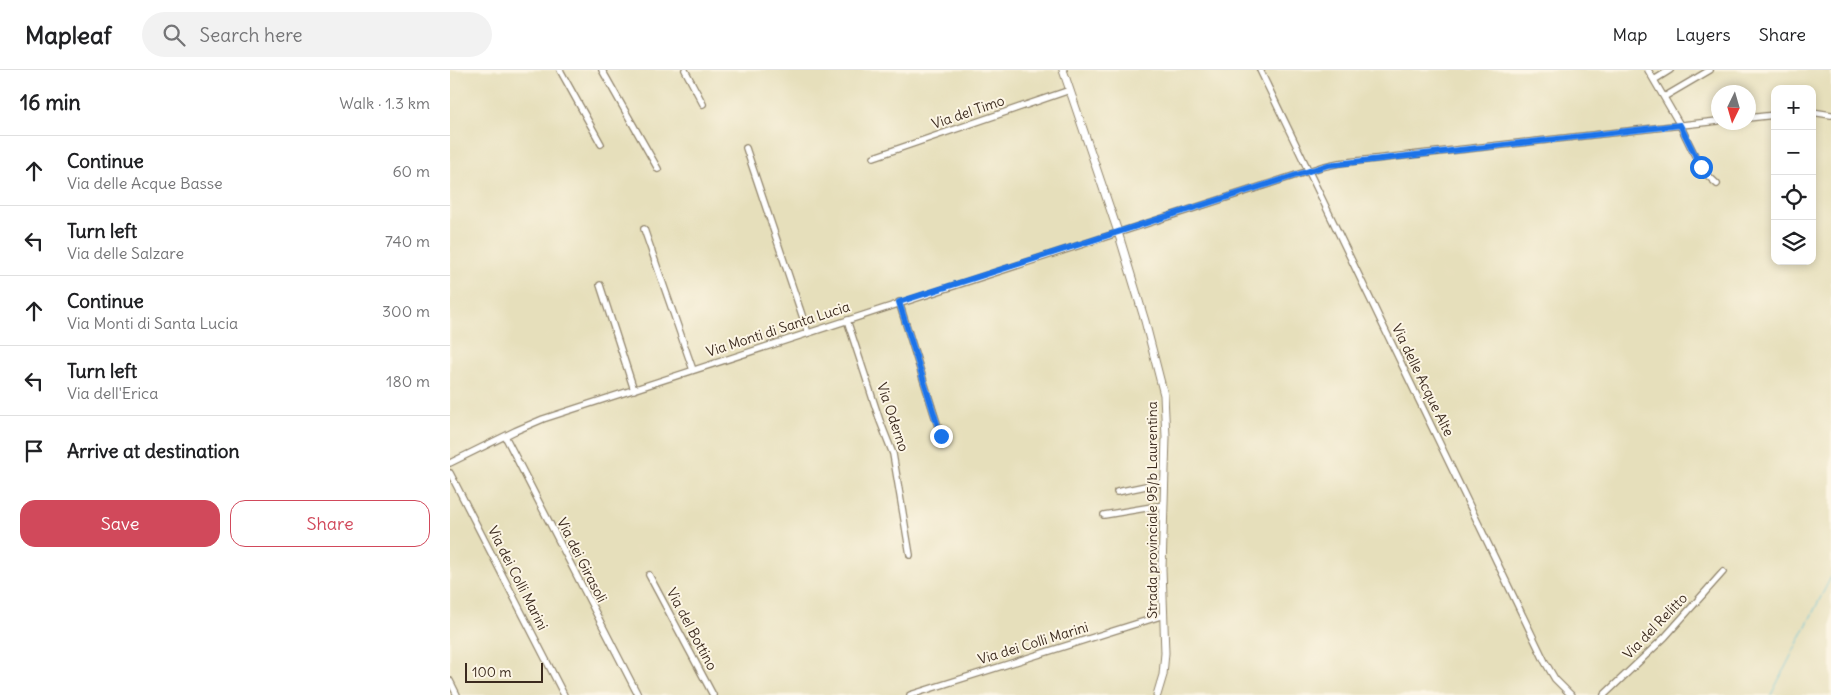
<!DOCTYPE html>
<html lang="en">
<head>
<meta charset="utf-8">
<style>
	:root { --surface:#fff; --page:#f2f2f2; --text:#202124; --muted:#757577; --line:#e0e0e0; --accent:#d1495b }
	body { margin:0; font-family:Delius,sans-serif; background:var(--page); color:var(--text) }
	.controls { position:absolute; right:15px; top:15px; display:grid; overflow:hidden; border-radius:10px; box-shadow:0 2px 8px #0003 }
	.controls button { width:45px; height:45px; display:grid; place-items:center; padding:0; border:0; border-bottom:1px solid var(--line); background:var(--surface); color:var(--text); font:25px sans-serif }
	.compass { position:absolute; left:1261px; top:15px; width:45px; height:45px; border-radius:50%; background:var(--surface); box-shadow:0 2px 8px #0003; rotate:185deg }
	.scale { position:absolute; left:15px; bottom:12px; width:78px; box-sizing:border-box; padding-left:5px; border:2px solid #3b2a1e; border-top:0; font-size:14px; line-height:18px; white-space:nowrap; color:#3b2a1e; -webkit-text-stroke:4px #fcf5e5; paint-order:stroke }
	.stop { position:absolute; width:15px; height:15px; margin:-11px; border:4px solid #1a73e8; border-radius:50%; background:#fff }
	.stop.end { background:#1a73e8; border-color:#fff; box-shadow:0 1px 5px #0008 }
	.list { margin:0; padding:0; list-style:none }
	h2 { display:flex; justify-content:space-between; align-items:center; height:65px; margin:0; padding:0 20px; font-size:21px }
	h2 small { font-size:16px; font-weight:400; color:var(--muted) }
	.list li { display:grid; grid-template-columns:32px 1fr auto; gap:15px; align-items:center; box-sizing:border-box; height:70px; padding:0 20px; border-top:1px solid var(--line) }
	.list b { display:block; font-size:19px; white-space:nowrap }
	.list p { margin:0; font-size:16px; white-space:nowrap; color:var(--muted) }
	.list em { font-size:16px; font-style:normal; color:var(--muted) }
	.actions { display:flex; gap:10px; padding:15px 20px }
	.actions a { flex:1; padding:11px 0; border:1px solid var(--accent); border-radius:15px; text-align:center; font-size:18px; color:var(--accent) }
	.actions .main { background:var(--accent); color:#fff }
	.icon { flex:none; width:28px; height:28px; fill:none; stroke:currentColor; stroke-width:2; stroke-linecap:round; stroke-linejoin:round }
	.map { position:relative; flex:none; width:1381px; height:625px; overflow:hidden }
	header { display:flex; align-items:center; gap:30px; box-sizing:border-box; height:70px; padding:0 25px; background:var(--surface); border-bottom:1px solid var(--line) }
	header strong { font-size:24px }
	nav { display:flex; gap:28px; margin-inline-start:auto; font-size:18px }
	.search { width:350px; height:45px; background:var(--page); display:flex; align-items:center; gap:12px; box-sizing:border-box; padding:0 18px; border-radius:28px; color:var(--muted); font-size:19px }
	main { display:flex }
	aside { flex:1; background:var(--surface) }
	.map>svg:first-child { display:block }
	.lines { fill:none; stroke-linecap:round; stroke-linejoin:round }
	.stream { stroke:#5ac0d8; stroke-width:1 }
	.minor-casing { stroke:#90846c; stroke-width:8 }
	.major-casing { stroke:#90846c; stroke-width:9 }
	.minor { stroke:#fff; stroke-width:5.5 }
	.major { stroke:#fff; stroke-width:7 }
	.route { stroke:#1a73e8; stroke-width:6 }
	.labels { text-anchor:middle; stroke-width:4; stroke-linejoin:round; paint-order:stroke }
	.street-label { font-size:14px; fill:#3b2a1e; stroke:#fcf5e5 }
</style>
</head>
<body>
<header>
<strong>Mapleaf</strong>
<div class="search"><svg class="icon" aria-label="search" viewBox="0 0 24 24"><circle cx="10" cy="10" r="6"/><path d="M15 15l6 6"/></svg>Search here</div>
<nav><a>Map</a><a>Layers</a><a>Share</a></nav>
</header>
<main>
<aside>
<h2>16 min<small>Walk · 1.3 km</small></h2>
<ul class="list">
<li><svg class="icon" aria-label="ahead" viewBox="0 0 24 24"><path d="M12 20V5M6 11l6-6 6 6"/></svg><div><b>Continue</b><p>Via delle Acque Basse</p></div><em>60 m</em></li>
<li><svg class="icon" aria-label="left" viewBox="0 0 24 24"><path d="M17 20v-9H6M10 6l-5 5 5 5"/></svg><div><b>Turn left</b><p>Via delle Salzare</p></div><em>740 m</em></li>
<li><svg class="icon" aria-label="ahead" viewBox="0 0 24 24"><path d="M12 20V5M6 11l6-6 6 6"/></svg><div><b>Continue</b><p>Via Monti di Santa Lucia</p></div><em>300 m</em></li>
<li><svg class="icon" aria-label="left" viewBox="0 0 24 24"><path d="M17 20v-9H6M10 6l-5 5 5 5"/></svg><div><b>Turn left</b><p>Via dell'Erica</p></div><em>180 m</em></li>
<li><svg class="icon" aria-label="arrive" viewBox="0 0 24 24"><path d="M6 21V4h12l-3 4 3 4H6"/></svg><div><b>Arrive at destination</b></div></li>
</ul>
<div class="actions"><a class="main">Save</a><a>Share</a></div>
</aside>
<div class="map">
<svg width="1381" height="625" viewBox="0 0 1381 625">
	<rect width="100%" height="100%" fill="#fcf5e5"/>
	<filter id="ink" filterUnits="userSpaceOnUse"><feTurbulence type="fractalNoise" baseFrequency=".02" numOctaves="2"/><feDisplacementMap in="SourceGraphic" scale="10" xChannelSelector="R" yChannelSelector="G"/><feConvolveMatrix kernelMatrix="1 2 1 2 8 2 1 2 1" color-interpolation-filters="sRGB"/></filter>
	<filter id="wash" filterUnits="userSpaceOnUse"><feTurbulence type="fractalNoise" baseFrequency=".0096" numOctaves="4" result="noise"/><feDisplacementMap in="SourceGraphic" scale="20" xChannelSelector="R" yChannelSelector="G"/><feGaussianBlur stdDeviation="1.12" result="paint"/><feColorMatrix in="noise" values="0 0 0 0 0 0 0 0 0 0 0 0 0 0 0 0 0 1.4 0 .05"/><feComposite in="paint" operator="in"/></filter>
	<g filter="url(#wash)">
		<rect width="100%" height="100%" fill="#e6dfbb"/>
		<g class="lines">
			<path class="stream" d="M 1321,625 L 1381,507"/>
		</g>
	</g>
	<g filter="url(#ink)">
		<g class="lines">
			<defs>
				<path id="minor" d="M 110,0 L 151,74
					M 152,0 L 208,99
					M 235,0 L 253,34
					M 810,0 L 1095,592 L 1105,609 L 1121,625
					M 1198,0 L 1230,55 L 1252,100 L 1267,114
					M 1204,10 L 1220,0
					M 1214,27 L 1260,0
					M 1362,42 L 1381,45
					M 1298,48 L 1325,45
					M 296,78 L 358,263
					M 424,87 L 620,20
					M 194,159 L 243,300
					M 150,215 L 184,320
					M 449,232 L 491,366
					M 397,250 L 430,351 L 443,384 L 460,485
					M 55,366 L 188,625
					M 0,393 L 65,361 L 93,349 L 871,97 L 889,93 L 1268,51
					M 0,403 L 114,625
					M 667,422 L 715,412
					M 654,445 L 714,435
					M 199,505 L 263,625
					M 0,611 L 7,625
					M 460,625 L 714,545
					M 1154,625 L 1215,567 L 1273,502"/>
				<path id="major" d="M 613,0 L 668,162 L 695,251 L 714,325 L 716,367 L 712,499 L 715,583 L 713,605 L 707,625"/>
			</defs>
			<use href="#minor" class="minor-casing"/>
			<use href="#major" class="major-casing"/>
			<use href="#minor" class="minor"/>
			<use href="#major" class="major"/>
		</g>
	</g>
	<g class="lines" filter="url(#ink)">
		<path class="route" d="M 491,366 L 449,232 L 878,95 L 1230,55 L 1251,97"/>
	</g>
	<g class="labels">
		<g class="street-label">
			<text transform="translate(518 42) rotate(-19)" y="5">Via del Timo</text>
			<text transform="translate(328 259) rotate(-18)" y="5">Via Monti di Santa Lucia</text>
			<text transform="translate(973 310) rotate(64)" y="5">Via delle Acque Alte</text>
			<text transform="translate(443 347) rotate(71)" y="5">Via Oderno</text>
			<text transform="translate(702 440) rotate(-90)" y="5">Strada provinciale 95/b Laurentina</text>
			<text transform="translate(132 490) rotate(63)" y="5">Via dei Girasoli</text>
			<text transform="translate(68 508) rotate(63)" y="5">Via dei Colli Marini</text>
			<text transform="translate(1205 556) rotate(-46)" y="5">Via del Relitto</text>
			<text transform="translate(242 559) rotate(62)" y="5">Via del Bottino</text>
			<text transform="translate(583 573) rotate(-17)" y="5">Via dei Colli Marini</text>
		</g>
	</g>
</svg>
<div class="controls">
<button>+</button>
<button>−</button>
<button><svg class="icon" aria-label="locate" viewBox="0 0 24 24"><circle cx="12" cy="12" r="6"/><path d="M12 2v4M12 18v4M2 12h4M18 12h4"/></svg></button>
<button><svg class="icon" aria-label="layers" viewBox="0 0 24 24"><path d="M12 4l9 5-9 5-9-5zM3 14l9 5 9-5"/></svg></button>
</div>
<svg class="compass" viewBox="-18 -18 36 36"><path d="M0-13l5 13h-10z" fill="#e53935"/><path d="M0 13l5-13h-10z" fill="#757577"/></svg>
<div class="scale">100 m</div>
<div class="stop" style="left:1251px;top:97px"></div>
<div class="stop end" style="left:491px;top:366px"></div>
</div>
</main>
</body>
</html>
